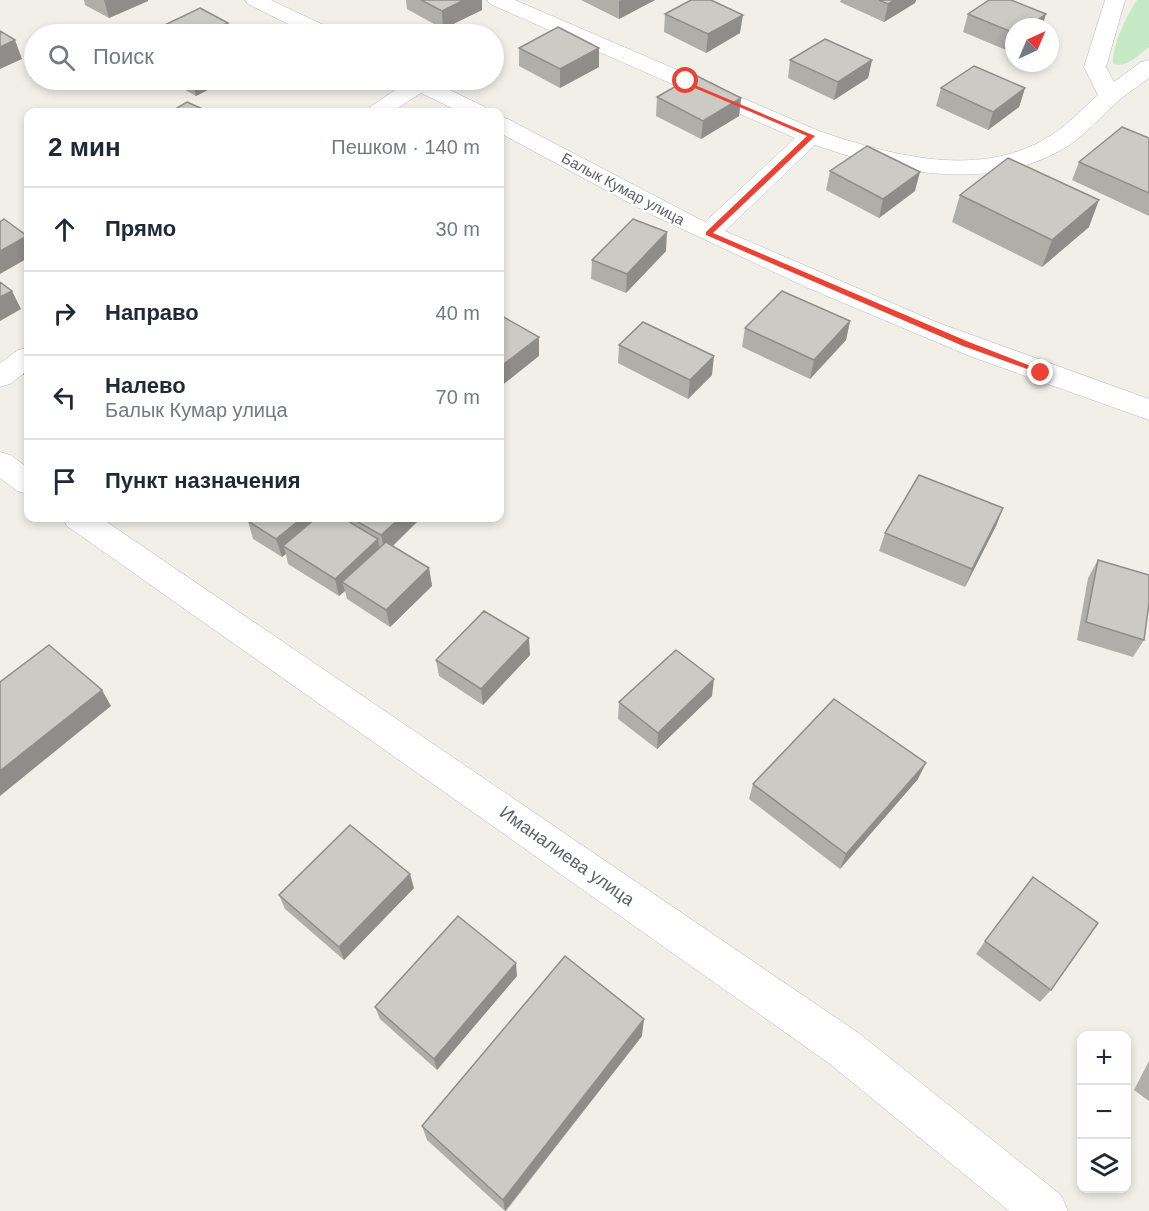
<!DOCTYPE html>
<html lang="ru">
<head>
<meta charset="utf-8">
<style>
	:root { --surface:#fff; --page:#f6f6f7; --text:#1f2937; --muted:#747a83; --line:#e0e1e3 }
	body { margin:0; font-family:Helvetica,sans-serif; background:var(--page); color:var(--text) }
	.controls { position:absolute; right:18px; bottom:18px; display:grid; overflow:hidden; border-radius:12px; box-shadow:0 3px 9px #0003 }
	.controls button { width:54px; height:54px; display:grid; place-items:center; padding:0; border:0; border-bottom:2px solid var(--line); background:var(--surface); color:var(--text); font:30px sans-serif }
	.compass { position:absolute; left:1005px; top:18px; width:54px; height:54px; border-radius:50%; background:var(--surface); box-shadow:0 3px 9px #0003; rotate:44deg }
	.stop { position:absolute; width:18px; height:18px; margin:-14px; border:4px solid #ea4335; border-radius:50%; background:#fff }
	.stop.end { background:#ea4335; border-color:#fff; box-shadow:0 2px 6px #0008 }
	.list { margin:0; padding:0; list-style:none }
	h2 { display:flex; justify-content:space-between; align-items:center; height:78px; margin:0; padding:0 24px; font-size:26px }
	h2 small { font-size:20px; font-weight:400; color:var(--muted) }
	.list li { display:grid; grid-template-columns:39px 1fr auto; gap:18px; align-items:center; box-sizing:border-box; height:84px; padding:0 24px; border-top:2px solid var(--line) }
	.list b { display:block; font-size:22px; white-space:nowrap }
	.list p { margin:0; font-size:20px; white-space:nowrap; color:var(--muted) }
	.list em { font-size:20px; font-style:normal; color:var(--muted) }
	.icon { flex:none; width:33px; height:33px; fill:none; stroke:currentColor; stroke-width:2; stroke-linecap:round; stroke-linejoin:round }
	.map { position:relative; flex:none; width:1149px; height:1211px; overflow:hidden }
	.search { position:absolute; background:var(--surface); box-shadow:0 3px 9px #0003; left:24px; top:24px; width:480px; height:66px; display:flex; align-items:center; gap:15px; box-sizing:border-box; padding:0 21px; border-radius:33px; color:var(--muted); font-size:22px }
	.panel { position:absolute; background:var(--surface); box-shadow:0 3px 9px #0003; left:24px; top:108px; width:480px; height:414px; border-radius:12px }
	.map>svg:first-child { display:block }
	.green { fill:#c5e8c5 }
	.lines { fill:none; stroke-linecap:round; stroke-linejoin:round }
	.minor-casing { stroke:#b5b8bc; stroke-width:1 }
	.tertiary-casing { stroke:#b5b8bc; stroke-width:1 }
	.minor { fill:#fff; fill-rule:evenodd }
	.tertiary { fill:#fff; fill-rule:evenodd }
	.wall { fill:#afaea9 }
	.shaded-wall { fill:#8f8d8a }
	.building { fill:#cccac5; stroke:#8f8d8a; stroke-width:1.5 }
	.route { fill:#ea4335 }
	.labels { text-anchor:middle; stroke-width:4.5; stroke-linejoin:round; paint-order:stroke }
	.far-street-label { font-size:15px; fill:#5f6368; stroke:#fff }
	.street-label { font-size:18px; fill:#5f6368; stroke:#fff }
</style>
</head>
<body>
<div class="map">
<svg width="1149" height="1211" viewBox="0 0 1149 1211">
	<rect width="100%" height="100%" fill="#f1efe8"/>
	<path class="green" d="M 1137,0 L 1149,0 L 1149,47 C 1139,54 1125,70 1113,63 C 1113,43 1126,17 1137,0 Z"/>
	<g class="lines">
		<defs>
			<path id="minor" d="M 245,0 L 271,0 L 332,29 L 335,34 L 308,34 L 248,4 Z
				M 487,0 L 515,0 L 819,131 C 893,156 983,181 1053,134 C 1070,123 1083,108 1098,95 L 1084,67 L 1105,0 L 1125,0 L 1106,67 L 1114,82 L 1141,62 L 1149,60 L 1149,78 C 1137,87 1124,95 1113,106 C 1098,119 1085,135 1068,146 C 990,194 896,173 815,145 L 725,231 L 936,322 L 1149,399 L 1149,420 L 972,357 L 808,288 L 648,213 L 500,133 L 500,117 L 508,119 L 705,222 L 795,138 L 490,4 Z
				M 402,80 L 429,80 L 485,107 L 488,112 L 460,112 L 421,93 L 392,112 L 367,112 L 370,107 L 404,84 Z
				M 28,348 L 28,370 L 10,384 L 0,387 L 0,363 L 18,350 Z"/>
			<path id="tertiary" d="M 0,452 L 11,455 L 28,468 L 28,494 L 17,491 L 0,478 Z
				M 63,518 L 101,518 L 860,1034 L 1061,1195 L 1068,1211 L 1009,1211 L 830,1064 L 67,526 Z"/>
		</defs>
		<use href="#minor" class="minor-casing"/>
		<use href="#tertiary" class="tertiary-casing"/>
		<use href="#minor" class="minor"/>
		<use href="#tertiary" class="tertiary"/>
	</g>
	<path class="wall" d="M 84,0 L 148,0 L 148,1 L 109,18 L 85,5 Z
		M 406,0 L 482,0 L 482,10 L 443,29 L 407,9 Z
		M 581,0 L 655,0 L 619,19 Z
		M 841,0 L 916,0 L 915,3 L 884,22 L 840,2 Z
		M 665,14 L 740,33 L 706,53 L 664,32 Z
		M 968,14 L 1014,27 L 1014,50 L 1011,52 L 963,32 Z
		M 519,48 L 599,67 L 560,88 L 519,66 Z
		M 790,60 L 872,60 L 868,78 L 834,100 L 788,78 Z
		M 170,80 L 227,80 L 196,96 L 171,82 Z
		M 941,88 L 1025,88 L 1019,107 L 988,130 L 936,106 Z
		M 657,97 L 741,98 L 739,116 L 701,139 L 656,116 Z
		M 1149,138 L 1149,216 L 1072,180 L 1079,162 Z
		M 830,171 L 915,191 L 879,218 L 826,190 Z
		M 960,195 L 1089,227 L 1042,267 L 952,222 Z
		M 666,251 L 626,293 L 591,279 L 592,260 Z
		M 850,321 L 846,340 L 810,379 L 742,347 L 745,328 Z
		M 619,345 L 712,375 L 688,399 L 618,363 Z
		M 28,371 L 28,384 L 24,374 Z
		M 1003,508 L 996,526 L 965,587 L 879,551 L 885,533 Z
		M 251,518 L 421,518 L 393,546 L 429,568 L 432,586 L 390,627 L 347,599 L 345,591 L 339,596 L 288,564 L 286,554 L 282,557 L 253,539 L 248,521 Z
		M 1098,560 L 1144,640 L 1133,657 L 1077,640 L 1088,578 Z
		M 530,655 L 483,705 L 439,676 L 436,660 Z
		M 712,696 L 657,749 L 618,719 L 619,702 Z
		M 918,779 L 840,869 L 749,799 L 753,784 Z
		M 414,888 L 344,960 L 285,909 L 279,895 Z
		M 985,941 L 1051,990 L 1040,1002 L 976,954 Z
		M 517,976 L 437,1070 L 380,1019 L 375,1007 Z
		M 642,1036 L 506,1211 L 505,1211 L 427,1140 L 422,1126 Z
		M 1149,1061 L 1149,1101 L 1134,1090 Z"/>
	<path class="shaded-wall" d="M 104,0 L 148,0 L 148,1 L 109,18 Z
		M 464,0 L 482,0 L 482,10 L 443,29 L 442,11 Z
		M 621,0 L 655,0 L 619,19 L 619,1 Z
		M 895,0 L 916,0 L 915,3 L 884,22 L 888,4 Z
		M 1046,14 L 1042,27 L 1027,27 Z
		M 743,15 L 740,33 L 706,53 L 708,34 Z
		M 228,23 L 231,34 L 204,34 Z
		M 15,40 L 22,59 L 0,69 L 0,47 Z
		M 1014,42 L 1014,50 L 1011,52 Z
		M 599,48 L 599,67 L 560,88 L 560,69 Z
		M 872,60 L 868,78 L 834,100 L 838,82 Z
		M 208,80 L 227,80 L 196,96 L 194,87 Z
		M 1025,88 L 1019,107 L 988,130 L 993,112 Z
		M 741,98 L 739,116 L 701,139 L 703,121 Z
		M 920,172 L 915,191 L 879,218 L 883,199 Z
		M 1099,200 L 1089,227 L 1042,267 L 1052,240 Z
		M 667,232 L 666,251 L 626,293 L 627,274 Z
		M 27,236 L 28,238 L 28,258 L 0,274 L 0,251 Z
		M 12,291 L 21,309 L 0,321 L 0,297 Z
		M 850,321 L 846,340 L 810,379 L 814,360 Z
		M 539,337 L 539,356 L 500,387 L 500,367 Z
		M 714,356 L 712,375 L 688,399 L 690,380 Z
		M 1003,508 L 996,526 L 965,587 L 972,569 Z
		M 302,518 L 327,518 L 283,546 L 286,554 L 282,557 L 276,539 Z
		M 400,518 L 421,518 L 385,553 L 381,535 Z
		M 378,539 L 381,557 L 342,582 L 345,591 L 339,596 L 335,579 Z
		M 429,568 L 432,586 L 390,627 L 386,610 Z
		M 529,638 L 530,655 L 483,705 L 481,689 Z
		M 714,679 L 712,696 L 657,749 L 658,733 Z
		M 102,690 L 111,706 L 0,796 L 0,771 Z
		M 926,763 L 918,779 L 840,869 L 846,854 Z
		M 410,874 L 414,888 L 344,960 L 339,947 Z
		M 516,963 L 517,976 L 437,1070 L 434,1059 Z
		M 644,1019 L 642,1036 L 505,1211 L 503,1200 Z"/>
	<path class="building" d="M 421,0 L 464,0 L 442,11 Z
		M 691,0 L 711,0 L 743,15 L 708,34 L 665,14 Z
		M 879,0 L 895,0 L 888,4 Z
		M 989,0 L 1011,0 L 1046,14 L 1027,27 L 1014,27 L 1014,33 L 968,14 Z
		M 200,8 L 228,23 L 204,34 L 146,34 Z
		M 558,27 L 599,48 L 560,69 L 519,48 Z
		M 0,31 L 15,40 L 0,47 Z
		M 825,39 L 872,60 L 838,82 L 790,60 Z
		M 974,66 L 1025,88 L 993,112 L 941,88 Z
		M 695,75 L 741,98 L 703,121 L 657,97 Z
		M 181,80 L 208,80 L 194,87 Z
		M 187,102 L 209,112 L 170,112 Z
		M 1122,127 L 1149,138 L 1149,193 L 1079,162 Z
		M 867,146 L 920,172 L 883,199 L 830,171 Z
		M 1008,158 L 1099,200 L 1052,240 L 960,195 Z
		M 4,219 L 27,236 L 0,251 L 0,222 Z
		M 633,219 L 667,232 L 627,274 L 592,260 Z
		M 0,282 L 12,291 L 0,297 Z
		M 782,291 L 850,321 L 814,360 L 745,328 Z
		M 500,315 L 539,337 L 500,367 Z
		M 643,322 L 714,356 L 690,380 L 619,345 Z
		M 28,371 L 28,377 L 24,374 Z
		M 919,475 L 1003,508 L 972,569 L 885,533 Z
		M 251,518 L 302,518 L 276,539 L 248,521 Z
		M 316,518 L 343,518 L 378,539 L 335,579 L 283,546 Z
		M 351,518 L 400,518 L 381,535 Z
		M 386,542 L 429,568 L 386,610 L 342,582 Z
		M 1098,560 L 1149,575 L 1149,603 L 1144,640 L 1086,622 Z
		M 484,611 L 529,638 L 481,689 L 436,660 Z
		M 49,645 L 102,690 L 0,771 L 0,682 Z
		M 676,650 L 714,679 L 658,733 L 619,702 Z
		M 834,699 L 926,763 L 846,854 L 753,784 Z
		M 350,825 L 410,874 L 339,947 L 279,895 Z
		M 1033,877 L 1098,923 L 1051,990 L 985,941 Z
		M 458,916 L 516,963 L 434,1059 L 375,1007 Z
		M 565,956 L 644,1019 L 503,1200 L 422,1126 Z"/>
	<path class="route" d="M 683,80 L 815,136 L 713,233 L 969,342 L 1044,371 L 1044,375 L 963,346 L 706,235 L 706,232 L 807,136 L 683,83 Z"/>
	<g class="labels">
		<g class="far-street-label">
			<text transform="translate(623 189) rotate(28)" y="5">Балык Кумар улица</text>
		</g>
		<g class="street-label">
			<text transform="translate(567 856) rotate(35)" y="6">Иманалиева улица</text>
		</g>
	</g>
</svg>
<div class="controls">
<button>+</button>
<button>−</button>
<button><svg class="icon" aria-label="layers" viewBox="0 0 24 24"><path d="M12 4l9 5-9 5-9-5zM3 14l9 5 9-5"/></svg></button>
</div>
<svg class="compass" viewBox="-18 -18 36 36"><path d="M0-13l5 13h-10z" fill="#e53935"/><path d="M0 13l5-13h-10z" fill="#747a83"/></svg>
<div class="stop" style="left:686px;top:81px"></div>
<div class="stop end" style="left:1041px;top:373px"></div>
<div class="search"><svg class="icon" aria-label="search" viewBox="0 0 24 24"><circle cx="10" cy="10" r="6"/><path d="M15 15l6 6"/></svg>Поиск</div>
<section class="panel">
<h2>2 мин<small>Пешком · 140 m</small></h2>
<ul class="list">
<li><svg class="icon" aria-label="ahead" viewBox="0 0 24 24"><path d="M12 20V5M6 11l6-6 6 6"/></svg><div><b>Прямо</b></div><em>30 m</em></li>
<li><svg class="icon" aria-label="right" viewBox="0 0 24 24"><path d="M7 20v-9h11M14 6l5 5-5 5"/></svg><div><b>Направо</b></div><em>40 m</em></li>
<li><svg class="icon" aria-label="left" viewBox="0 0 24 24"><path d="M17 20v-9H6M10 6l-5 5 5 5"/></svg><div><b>Налево</b><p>Балык Кумар улица</p></div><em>70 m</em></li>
<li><svg class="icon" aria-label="arrive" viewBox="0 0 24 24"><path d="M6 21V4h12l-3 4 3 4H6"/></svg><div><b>Пункт назначения</b></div></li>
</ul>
</section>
</div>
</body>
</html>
